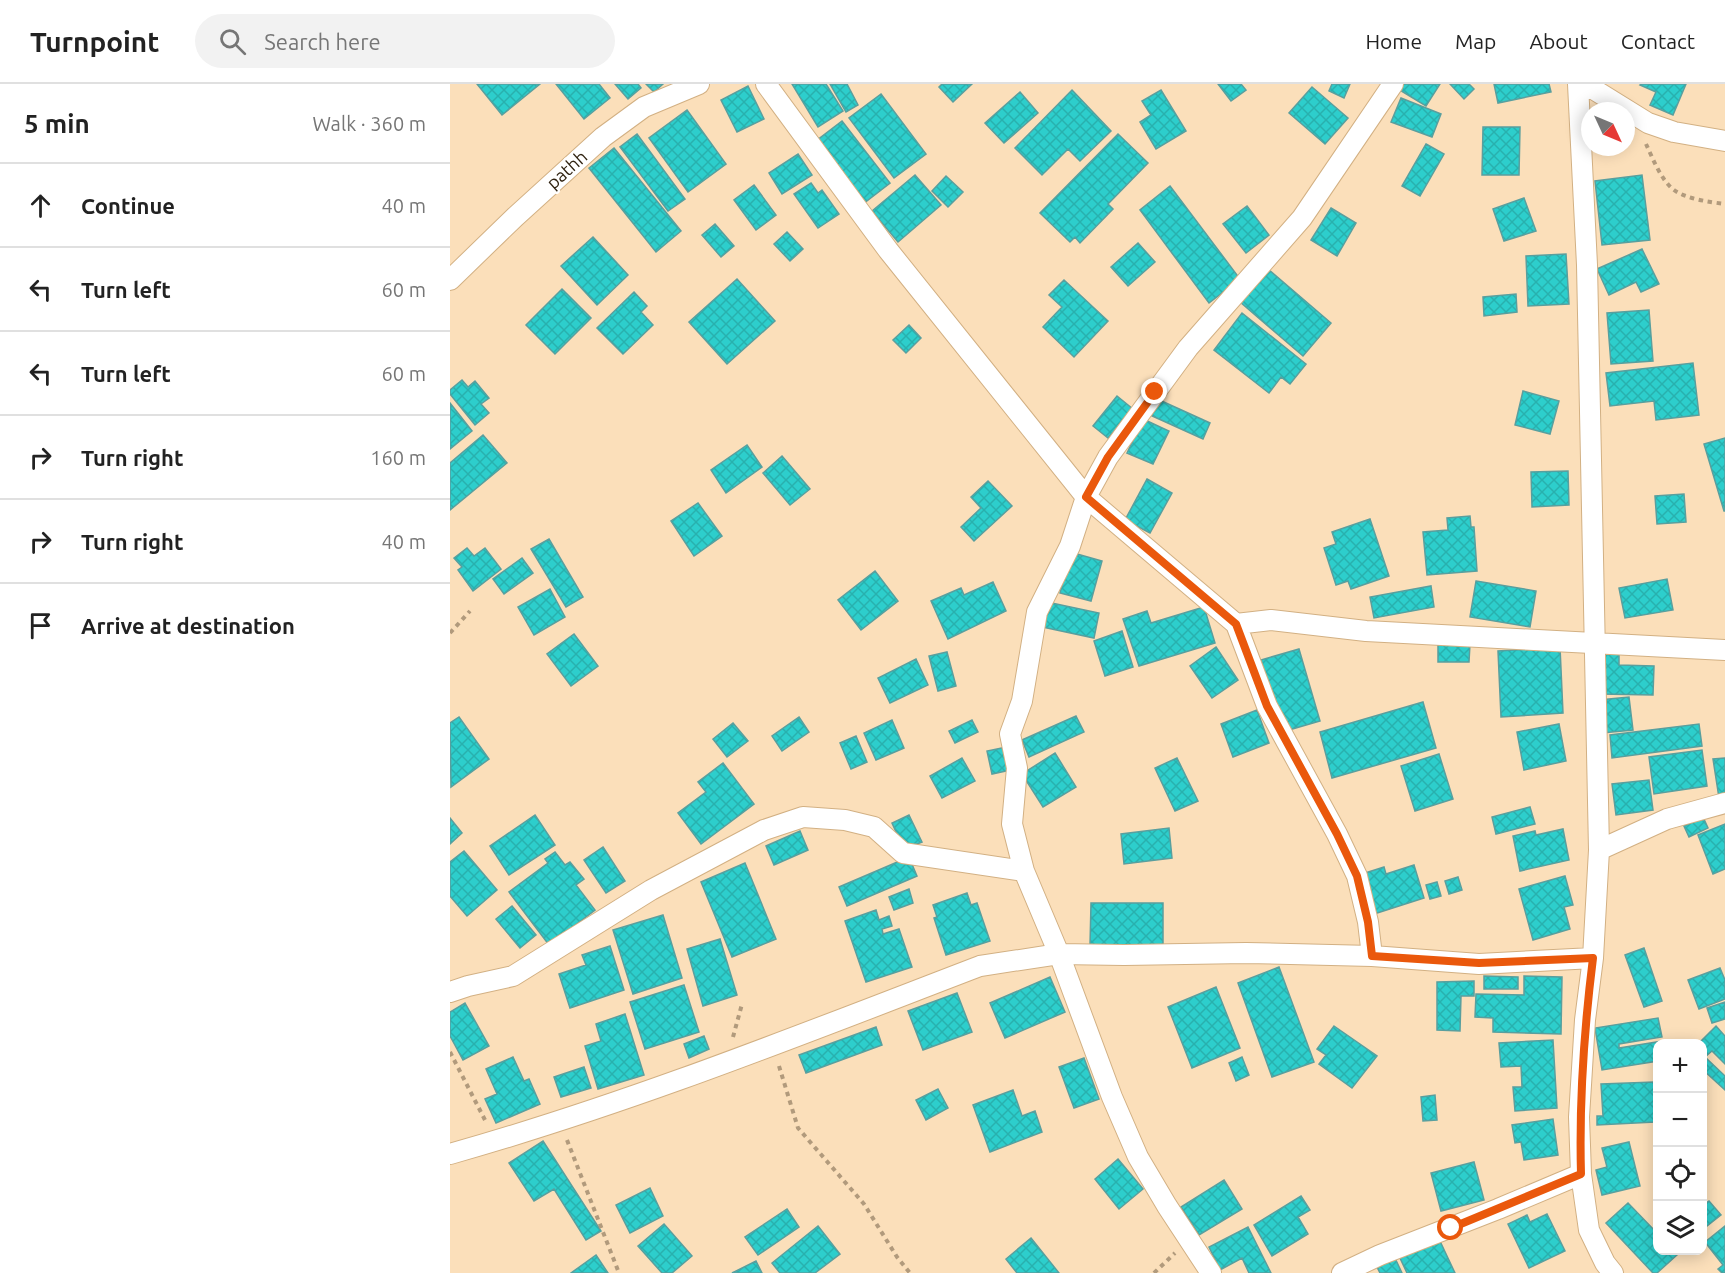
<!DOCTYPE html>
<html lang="en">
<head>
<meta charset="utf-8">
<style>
	:root { --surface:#fff; --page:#f2f2f2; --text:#222; --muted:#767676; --line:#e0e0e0 }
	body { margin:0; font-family:Ubuntu,sans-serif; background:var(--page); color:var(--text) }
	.controls { position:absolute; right:18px; bottom:18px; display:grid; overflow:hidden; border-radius:12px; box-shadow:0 3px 15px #0003 }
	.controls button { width:54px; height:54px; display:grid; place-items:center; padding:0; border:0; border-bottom:2px solid var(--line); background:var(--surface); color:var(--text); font:30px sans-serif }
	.compass { position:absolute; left:1131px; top:18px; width:54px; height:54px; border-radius:50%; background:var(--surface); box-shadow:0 3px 15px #0003; rotate:134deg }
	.stop { position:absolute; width:18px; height:18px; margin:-14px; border:4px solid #ea580c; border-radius:50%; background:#fff }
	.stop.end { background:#ea580c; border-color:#fff; box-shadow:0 2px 6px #0008 }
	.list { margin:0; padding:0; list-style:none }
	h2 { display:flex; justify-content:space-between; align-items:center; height:78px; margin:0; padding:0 24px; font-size:26px }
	h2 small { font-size:20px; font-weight:400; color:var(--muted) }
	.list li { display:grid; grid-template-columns:39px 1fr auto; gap:18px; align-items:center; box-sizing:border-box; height:84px; padding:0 24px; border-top:2px solid var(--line) }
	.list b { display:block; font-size:22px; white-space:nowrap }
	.list em { font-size:20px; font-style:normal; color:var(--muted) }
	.icon { flex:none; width:33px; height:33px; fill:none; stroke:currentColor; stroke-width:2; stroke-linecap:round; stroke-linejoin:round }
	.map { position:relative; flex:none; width:1275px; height:1189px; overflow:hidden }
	header { display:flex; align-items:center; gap:36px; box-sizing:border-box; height:84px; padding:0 30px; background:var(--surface); border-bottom:2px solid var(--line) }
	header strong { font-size:28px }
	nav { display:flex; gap:33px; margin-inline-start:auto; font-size:21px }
	.search { width:420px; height:54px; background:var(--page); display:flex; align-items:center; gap:15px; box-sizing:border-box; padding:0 21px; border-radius:33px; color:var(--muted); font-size:22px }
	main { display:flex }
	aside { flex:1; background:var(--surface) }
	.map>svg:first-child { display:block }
	.building { fill:url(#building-cross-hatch); stroke:#599f9e; stroke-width:1.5 }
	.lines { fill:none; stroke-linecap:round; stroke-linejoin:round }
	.minor-casing { stroke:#d2b083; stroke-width:22 }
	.path { stroke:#b19a7c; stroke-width:4; stroke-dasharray:4.5 4.5; stroke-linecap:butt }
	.minor { stroke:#fff; stroke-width:20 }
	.route { stroke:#ea580c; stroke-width:8 }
	.labels { text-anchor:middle; stroke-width:4.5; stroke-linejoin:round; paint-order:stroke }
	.street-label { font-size:18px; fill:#302311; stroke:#fff }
</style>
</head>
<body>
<header>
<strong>Turnpoint</strong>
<div class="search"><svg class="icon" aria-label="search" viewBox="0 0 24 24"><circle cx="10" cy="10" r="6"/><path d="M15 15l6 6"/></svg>Search here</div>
<nav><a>Home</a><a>Map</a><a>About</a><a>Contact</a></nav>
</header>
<main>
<aside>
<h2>5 min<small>Walk · 360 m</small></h2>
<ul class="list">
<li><svg class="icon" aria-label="ahead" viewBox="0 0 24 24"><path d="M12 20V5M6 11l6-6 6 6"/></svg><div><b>Continue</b></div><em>40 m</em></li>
<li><svg class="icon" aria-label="left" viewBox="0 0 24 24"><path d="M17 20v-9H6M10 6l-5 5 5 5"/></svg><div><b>Turn left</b></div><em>60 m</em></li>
<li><svg class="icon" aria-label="left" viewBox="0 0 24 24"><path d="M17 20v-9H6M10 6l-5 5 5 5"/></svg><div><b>Turn left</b></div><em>60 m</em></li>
<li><svg class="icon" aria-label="right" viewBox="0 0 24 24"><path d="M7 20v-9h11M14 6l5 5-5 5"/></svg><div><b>Turn right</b></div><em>160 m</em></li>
<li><svg class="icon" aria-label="right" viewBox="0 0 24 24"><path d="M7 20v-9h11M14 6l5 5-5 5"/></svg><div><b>Turn right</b></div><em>40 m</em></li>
<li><svg class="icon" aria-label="arrive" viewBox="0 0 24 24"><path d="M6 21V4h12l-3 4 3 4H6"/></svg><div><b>Arrive at destination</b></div></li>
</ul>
</aside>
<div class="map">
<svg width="1275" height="1189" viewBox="0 0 1275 1189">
	<defs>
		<pattern id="building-cross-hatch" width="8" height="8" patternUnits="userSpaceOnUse" patternTransform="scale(1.5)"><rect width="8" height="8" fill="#2dcecc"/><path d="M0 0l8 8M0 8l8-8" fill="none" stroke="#28b1ae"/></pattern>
	</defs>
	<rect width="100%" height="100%" fill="#fbdfba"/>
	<path class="building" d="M 27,0 L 90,0 L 52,31 Z
		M 106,0 L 149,0 L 160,14 L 134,35 Z
		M 165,0 L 188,0 L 191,4 L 178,15 Z
		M 196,0 L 213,0 L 204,8 Z
		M 342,0 L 376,0 L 393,27 L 368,43 Z
		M 380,0 L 397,0 L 408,21 L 396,28 Z
		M 492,0 L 522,0 L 503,18 L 489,3 Z
		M 768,0 L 791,0 L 796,6 L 781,17 Z
		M 882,0 L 900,0 L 894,14 L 879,7 Z
		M 951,0 L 990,0 L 976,22 L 948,5 Z
		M 1000,0 L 1019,0 L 1024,5 L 1014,15 Z
		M 1044,0 L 1099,0 L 1101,8 L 1048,19 Z
		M 1191,0 L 1236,0 L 1223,31 L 1200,21 L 1206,8 L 1190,1 Z
		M 298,2 L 314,35 L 287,48 L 271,16 Z
		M 862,3 L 898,34 L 875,60 L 839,29 Z
		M 622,6 L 661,47 L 630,77 L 618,65 L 592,91 L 565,64 Z
		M 711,6 L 736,47 L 706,65 L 690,38 L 701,31 L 692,17 Z
		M 570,8 L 588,29 L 554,59 L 535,39 Z
		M 431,10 L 476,70 L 444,94 L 399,34 Z
		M 951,14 L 991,30 L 982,53 L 941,38 Z
		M 237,26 L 276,80 L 238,108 L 199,54 Z
		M 392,37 L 440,99 L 413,120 L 366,57 Z
		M 1033,43 L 1070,43 L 1069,91 L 1032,91 Z
		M 187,50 L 235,115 L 218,127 L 170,63 Z
		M 668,50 L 698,79 L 658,120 L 663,125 L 630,159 L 625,153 L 620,158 L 590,129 Z
		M 976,60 L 994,70 L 970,112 L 952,102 Z
		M 164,64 L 231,147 L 206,168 L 139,84 Z
		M 348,70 L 362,91 L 332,110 L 319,89 Z
		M 465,91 L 491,121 L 448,158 L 422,127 Z
		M 1192,91 L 1200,156 L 1152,161 L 1145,97 Z
		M 496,92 L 513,108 L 498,123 L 482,107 Z
		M 361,99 L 368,109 L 372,106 L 389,130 L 368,144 L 344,110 Z
		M 304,101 L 326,131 L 306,146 L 284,116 Z
		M 720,102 L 790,195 L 759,219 L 690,126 Z
		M 1074,114 L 1086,147 L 1054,157 L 1043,125 Z
		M 797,122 L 819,151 L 796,169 L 773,140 Z
		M 881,124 L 906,139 L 887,172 L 861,156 Z
		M 265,140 L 284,162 L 271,173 L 252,151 Z
		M 337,148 L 353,165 L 340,177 L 324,160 Z
		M 143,153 L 178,191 L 147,221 L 111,182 Z
		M 688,159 L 705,178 L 678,202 L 661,183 Z
		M 1192,165 L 1209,200 L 1191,208 L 1186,198 L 1159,211 L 1147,185 Z
		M 1116,170 L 1119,220 L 1078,222 L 1076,172 Z
		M 818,185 L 881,239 L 853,272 L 790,218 Z
		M 287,195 L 325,237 L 277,280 L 239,238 Z
		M 614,196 L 658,237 L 624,273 L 593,243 L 612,223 L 599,211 Z
		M 112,205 L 141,234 L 105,270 L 76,241 Z
		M 184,208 L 197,222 L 191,228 L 203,241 L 173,270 L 147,244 Z
		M 1066,210 L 1067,228 L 1034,232 L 1033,213 Z
		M 1199,226 L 1203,277 L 1161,280 L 1157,229 Z
		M 792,229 L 856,280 L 840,300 L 831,293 L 819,309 L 764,266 Z
		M 459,241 L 471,254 L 456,269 L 443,256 Z
		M 1243,279 L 1249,331 L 1206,336 L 1204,317 L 1160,322 L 1156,289 Z
		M 12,296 L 18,303 L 25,297 L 39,314 L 31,320 L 39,329 L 25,341 L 0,310 L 0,306 Z
		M 1073,307 L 1109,317 L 1100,350 L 1065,341 Z
		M 667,312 L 683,325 L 658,354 L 643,342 Z
		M 705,314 L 760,339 L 753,355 L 698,330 Z
		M 0,319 L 22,347 L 0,365 Z
		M 693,335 L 719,347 L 703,380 L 677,369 Z
		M 33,351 L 57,379 L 0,426 L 0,379 Z
		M 1275,354 L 1275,427 L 1274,427 L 1254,360 Z
		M 297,361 L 312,383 L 276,409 L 261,386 Z
		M 332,372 L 360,405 L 340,421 L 313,389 Z
		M 1118,387 L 1119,421 L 1082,423 L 1081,388 Z
		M 697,395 L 722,409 L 700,449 L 675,436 Z
		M 538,397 L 562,422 L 524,457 L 511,443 L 531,424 L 521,413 Z
		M 1234,410 L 1236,438 L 1207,440 L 1205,412 Z
		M 248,419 L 272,452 L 244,472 L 221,437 Z
		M 1020,432 L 1021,443 L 1024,443 L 1027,487 L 977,491 L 973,448 L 998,446 L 997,434 Z
		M 920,435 L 939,492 L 901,505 L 898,497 L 886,501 L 874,464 L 886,460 L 882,448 Z
		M 99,455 L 133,513 L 116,523 L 81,465 Z
		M 17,464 L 24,472 L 35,464 L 51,485 L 23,507 L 8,486 L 12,483 L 4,474 Z
		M 620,468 L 652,477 L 641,517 L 610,509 Z
		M 72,474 L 83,489 L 54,510 L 43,495 Z
		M 425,487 L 448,517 L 411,546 L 388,516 Z
		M 1217,495 L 1223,526 L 1175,534 L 1169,504 Z
		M 1026,497 L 1086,507 L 1080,543 L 1020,533 Z
		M 543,498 L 556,527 L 498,555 L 481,517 L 511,504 L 514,511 Z
		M 981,502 L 984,523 L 924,534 L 920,513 Z
		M 100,505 L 115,533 L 84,551 L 68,523 Z
		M 597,518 L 649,529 L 644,554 L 592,543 Z
		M 754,523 L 765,559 L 689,582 L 673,535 L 697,527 L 701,539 Z
		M 672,547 L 683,583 L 655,592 L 644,557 Z
		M 124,550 L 148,582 L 121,602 L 97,570 Z
		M 988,559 L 1020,560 L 1019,578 L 988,578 Z
		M 766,563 L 788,596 L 762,614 L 740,582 Z
		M 1110,563 L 1113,629 L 1051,633 L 1048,567 Z
		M 849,565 L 870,637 L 832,648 L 811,576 Z
		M 497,568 L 506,602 L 488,607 L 479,572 Z
		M 1151,570 L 1169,570 L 1169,581 L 1204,582 L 1203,611 L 1150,610 Z
		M 466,575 L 478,601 L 440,619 L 428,594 Z
		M 1179,613 L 1183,646 L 1152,649 L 1149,616 Z
		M 973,618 L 986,664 L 882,694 L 870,648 Z
		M 807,626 L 819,659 L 783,673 L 771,640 Z
		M 626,632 L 634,648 L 579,673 L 572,656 Z
		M 9,633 L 39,675 L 1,703 L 0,639 Z
		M 349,633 L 359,648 L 332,667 L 322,652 Z
		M 442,636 L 454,664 L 426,676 L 414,649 Z
		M 522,636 L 528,648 L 505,659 L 499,647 Z
		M 283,639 L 298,657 L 277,673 L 263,655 Z
		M 1109,640 L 1116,677 L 1074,686 L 1067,648 Z
		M 1249,640 L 1252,662 L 1162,674 L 1160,651 Z
		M 406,652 L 417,678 L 401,685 L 390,659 Z
		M 557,663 L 561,686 L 542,690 L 537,667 Z
		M 1252,666 L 1257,702 L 1204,710 L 1199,673 Z
		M 605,669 L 626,703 L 593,723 L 572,690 Z
		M 989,670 L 1003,715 L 965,727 L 951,682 Z
		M 512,674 L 525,697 L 492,714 L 480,692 Z
		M 727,674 L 748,717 L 725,727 L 705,684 Z
		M 1275,674 L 1275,713 L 1269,714 L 1263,675 Z
		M 273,679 L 304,720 L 251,760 L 228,729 L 256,708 L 248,698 Z
		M 1199,696 L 1203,726 L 1166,731 L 1162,700 Z
		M 1080,723 L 1085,740 L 1046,750 L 1042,733 Z
		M 85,731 L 105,761 L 59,791 L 40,762 Z
		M 459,731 L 472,758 L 454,765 L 442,739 Z
		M 1253,733 L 1258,744 L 1239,753 L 1234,742 Z
		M 0,734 L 12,749 L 0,760 Z
		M 1275,740 L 1275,785 L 1263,790 L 1248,751 Z
		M 719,744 L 722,774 L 674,780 L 671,750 Z
		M 1113,745 L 1119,776 L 1070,787 L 1063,752 L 1085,747 L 1086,751 Z
		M 350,747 L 358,766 L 324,781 L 316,762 Z
		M 153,763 L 175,797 L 156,809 L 134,776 Z
		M 14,767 L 47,806 L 17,832 L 0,812 L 0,778 Z
		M 105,768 L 115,781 L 120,778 L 134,795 L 126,801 L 145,826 L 99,861 L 59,808 L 98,779 L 95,775 Z
		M 459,773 L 467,792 L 397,822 L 389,803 Z
		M 295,779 L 326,855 L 282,873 L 251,798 Z
		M 964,781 L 974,814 L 924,830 L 912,790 L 934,783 L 936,790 Z
		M 1115,792 L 1123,821 L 1114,823 L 1120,845 L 1083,856 L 1069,805 Z
		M 1008,793 L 1012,806 L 999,810 L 995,797 Z
		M 987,798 L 991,812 L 980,815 L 976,801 Z
		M 459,805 L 463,819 L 444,826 L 439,813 Z
		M 517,809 L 521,821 L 527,819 L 540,857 L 496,871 L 484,834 L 487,833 L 483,821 Z
		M 641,819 L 713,819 L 713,862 L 640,862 Z
		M 62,822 L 86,851 L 70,864 L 46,835 Z
		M 426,826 L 429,836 L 439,832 L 442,842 L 432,845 L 433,850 L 449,845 L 462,883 L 416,898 L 395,837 Z
		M 213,831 L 232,894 L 183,910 L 163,846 Z
		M 270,855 L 287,911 L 253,922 L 237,865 Z
		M 160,862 L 174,906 L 120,924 L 109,890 L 136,881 L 132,871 Z
		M 1194,864 L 1212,917 L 1194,923 L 1175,871 Z
		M 829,883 L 864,978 L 822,993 L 788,899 Z
		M 1270,884 L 1275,896 L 1275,915 L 1249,925 L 1238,896 Z
		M 1034,892 L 1068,893 L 1068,905 L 1034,905 Z
		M 1074,892 L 1112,893 L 1111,950 L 1043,948 L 1043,934 L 1025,933 L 1026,910 L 1074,911 Z
		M 600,893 L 615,928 L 555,954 L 540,919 Z
		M 1024,897 L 1024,912 L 1011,912 L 1010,947 L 987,946 L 987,898 Z
		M 234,901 L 249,948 L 195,965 L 180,918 Z
		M 766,903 L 790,964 L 742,984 L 718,923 Z
		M 507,909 L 522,948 L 473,966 L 458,927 Z
		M 1275,918 L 1275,935 L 1262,939 L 1257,924 Z
		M 15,919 L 39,962 L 13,976 L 0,952 L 0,928 Z
		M 175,930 L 194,991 L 148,1005 L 135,962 L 151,957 L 146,940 Z
		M 1208,934 L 1212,953 L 1169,960 L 1169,964 L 1212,957 L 1213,960 L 1208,960 L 1208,977 L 1152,986 L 1145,944 Z
		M 884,942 L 927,972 L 902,1004 L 869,980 L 876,971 L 867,965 Z
		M 1266,942 L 1275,952 L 1275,980 L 1262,967 L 1255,973 L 1275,992 L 1275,1006 L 1252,985 L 1252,960 L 1248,960 Z
		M 426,943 L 432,961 L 356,989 L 349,971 Z
		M 254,952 L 259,965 L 239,974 L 234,960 Z
		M 1103,956 L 1107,1024 L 1065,1027 L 1063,1003 L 1072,1003 L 1071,982 L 1051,983 L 1049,959 Z
		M 63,973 L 74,997 L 79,995 L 90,1020 L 46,1039 L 35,1015 L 47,1010 L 36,985 Z
		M 792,973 L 799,991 L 786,997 L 779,979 Z
		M 634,974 L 649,1015 L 624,1024 L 609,983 Z
		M 134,983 L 141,1004 L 111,1013 L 104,993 Z
		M 1204,998 L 1205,1038 L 1147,1041 L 1147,1032 L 1153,1032 L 1151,1000 Z
		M 488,1005 L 498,1024 L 476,1036 L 466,1016 Z
		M 563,1006 L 572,1032 L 585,1027 L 592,1048 L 540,1068 L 523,1021 Z
		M 985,1011 L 987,1036 L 973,1037 L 971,1013 Z
		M 1103,1035 L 1108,1071 L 1074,1076 L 1071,1058 L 1065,1059 L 1062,1041 Z
		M 93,1057 L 151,1147 L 136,1156 L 104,1105 L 84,1117 L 59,1079 Z
		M 1179,1058 L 1190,1102 L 1152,1111 L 1146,1086 L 1157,1083 L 1152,1064 Z
		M 668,1075 L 693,1105 L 669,1125 L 645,1095 Z
		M 1024,1078 L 1034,1116 L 991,1127 L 981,1089 Z
		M 774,1096 L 792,1125 L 749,1151 L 731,1123 Z
		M 200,1104 L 213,1132 L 180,1149 L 166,1121 Z
		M 851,1112 L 860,1126 L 848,1133 L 858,1150 L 822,1172 L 804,1141 Z
		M 1259,1117 L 1271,1131 L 1252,1146 L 1252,1122 Z
		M 1178,1119 L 1208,1150 L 1208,1166 L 1223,1166 L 1227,1171 L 1207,1189 L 1203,1189 L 1156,1139 Z
		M 337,1125 L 349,1143 L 308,1171 L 295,1153 Z
		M 1097,1130 L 1115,1167 L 1079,1184 L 1058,1140 L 1077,1131 L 1080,1138 Z
		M 214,1140 L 242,1172 L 222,1189 L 212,1189 L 188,1162 Z
		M 368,1142 L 390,1170 L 365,1189 L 330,1189 L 322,1179 Z
		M 1275,1142 L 1275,1189 L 1272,1189 L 1268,1185 L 1273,1181 L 1255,1158 Z
		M 798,1143 L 821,1189 L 799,1189 L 792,1174 L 770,1186 L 759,1163 Z
		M 581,1154 L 609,1189 L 567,1189 L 556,1175 Z
		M 989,1155 L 1005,1189 L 957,1189 L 950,1174 Z
		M 146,1171 L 158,1189 L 121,1189 Z
		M 944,1172 L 952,1189 L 930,1189 L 926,1181 Z
		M 306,1177 L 312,1189 L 282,1189 Z"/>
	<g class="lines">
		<defs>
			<path id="minor" d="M 316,0 L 438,166 L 636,413 L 786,540 L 817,622 L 887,750 L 907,792 L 918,838 L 922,872
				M 1128,0 L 1137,181 L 1149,766 L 1143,874 L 1135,936 L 1129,1033 L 1131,1090 L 1139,1146 L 1155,1179 L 1163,1189
				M 1135,0 L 1198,39 L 1224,48 L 1275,57
				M 0,196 L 65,133 L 153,53 L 194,23 L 249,0
				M 786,540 L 821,536 L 916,547 L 1275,566
				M 1149,766 L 1217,735 L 1275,719
				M 0,908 L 18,902 L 63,892 L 201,806 L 314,746 L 353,733 L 395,736 L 424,743 L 453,769 L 574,787
				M 0,1070 C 181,1019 355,949 530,882 L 609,870 L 674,871 L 796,869 L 922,872 L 1029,880 L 1143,874
				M 761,1189 L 717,1122 L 688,1073 L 662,1013 L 609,870 L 574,787 L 562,740 L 567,684 L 560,650 L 572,617 L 587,528 L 620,462 L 636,413 L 658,373 L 738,264 L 852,134 L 943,0
				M 892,1189 L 930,1171 L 1048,1125 L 1131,1090"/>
		</defs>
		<use href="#minor" class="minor-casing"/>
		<path class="path" d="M 1196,60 C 1203,75 1211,96 1224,106 C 1236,115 1260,118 1275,120
			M 0,549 L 20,527
			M 283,953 L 292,920
			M 0,968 L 36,1038
			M 329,982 L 348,1044 L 414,1120 L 447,1173 L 460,1189
			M 117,1056 L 169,1189
			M 704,1189 L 725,1169"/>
		<use href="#minor" class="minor"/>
	</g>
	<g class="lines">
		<path class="route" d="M 705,308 L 658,373 L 636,413 L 786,540 L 817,622 L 887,750 L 907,792 L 918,838 L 922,872 L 1029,879 L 1143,874 C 1134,946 1129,1017 1131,1090 L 1001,1144"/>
	</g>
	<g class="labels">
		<g class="street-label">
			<text transform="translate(117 86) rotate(-42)" y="6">pathh</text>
		</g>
	</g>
</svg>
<div class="controls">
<button>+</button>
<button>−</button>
<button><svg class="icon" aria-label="locate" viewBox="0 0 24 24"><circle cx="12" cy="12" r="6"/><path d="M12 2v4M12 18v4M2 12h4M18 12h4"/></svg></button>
<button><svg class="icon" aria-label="layers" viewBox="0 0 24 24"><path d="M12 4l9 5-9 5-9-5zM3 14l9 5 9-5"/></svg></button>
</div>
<svg class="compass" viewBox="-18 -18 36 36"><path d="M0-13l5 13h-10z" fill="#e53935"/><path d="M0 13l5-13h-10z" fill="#767676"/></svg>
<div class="stop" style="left:1001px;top:1144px"></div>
<div class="stop end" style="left:705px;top:308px"></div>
</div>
</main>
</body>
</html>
